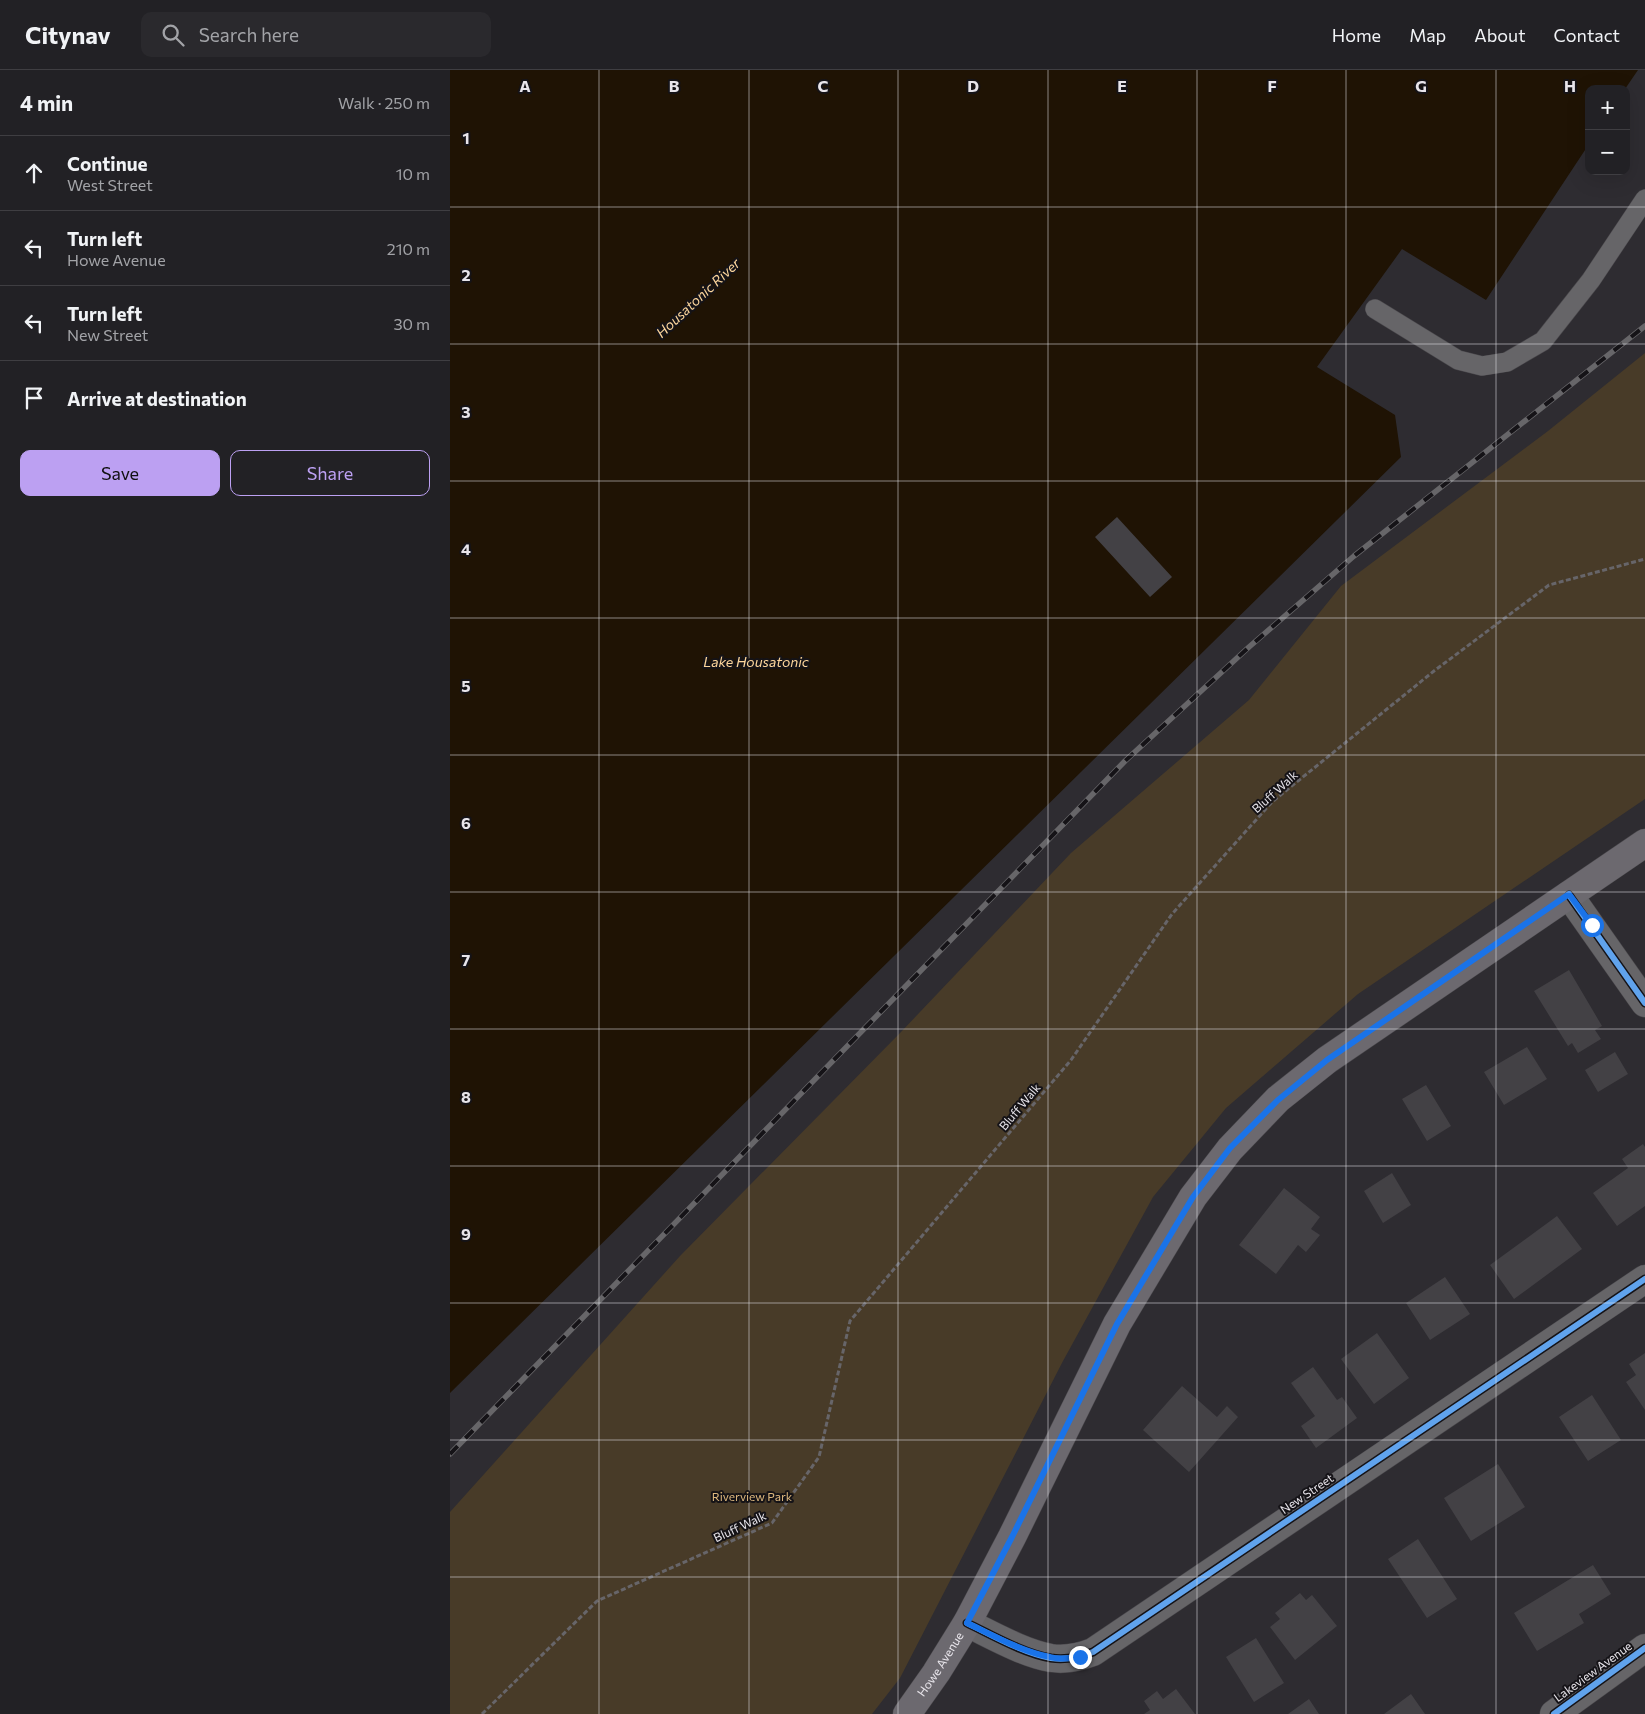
<!DOCTYPE html>
<html lang="en">
<head>
<meta charset="utf-8">
<style>
	:root { --surface:#222125; --page:#2a292d; --text:#f1f3f6; --muted:#a2a3a7; --line:#3f3e42; --accent:#bca0f2 }
	body { margin:0; font-family:Commissioner,sans-serif; background:var(--page); color:var(--text) }
	.controls { position:absolute; right:15px; top:15px; display:grid; overflow:hidden; border-radius:10px; box-shadow:0 5px 20px #0002 }
	.controls button { width:45px; height:45px; display:grid; place-items:center; padding:0; border:0; border-bottom:1px solid var(--line); background:var(--surface); color:var(--text); font:25px sans-serif }
	.stop { position:absolute; width:15px; height:15px; margin:-11px; border:4px solid #1a73e8; border-radius:50%; background:#fff }
	.stop.end { background:#1a73e8; border-color:#fff; box-shadow:0 1px 5px #0008 }
	.list { margin:0; padding:0; list-style:none }
	h2 { display:flex; justify-content:space-between; align-items:center; height:65px; margin:0; padding:0 20px; font-size:21px }
	h2 small { font-size:16px; font-weight:400; color:var(--muted) }
	.list li { display:grid; grid-template-columns:32px 1fr auto; gap:15px; align-items:center; box-sizing:border-box; height:75px; padding:0 20px; border-top:1px solid var(--line) }
	.list b { display:block; font-size:19px; white-space:nowrap }
	.list p { margin:0; font-size:16px; white-space:nowrap; color:var(--muted) }
	.list em { font-size:16px; font-style:normal; color:var(--muted) }
	.actions { display:flex; gap:10px; padding:15px 20px }
	.actions a { flex:1; padding:11px 0; border:1px solid var(--accent); border-radius:10px; text-align:center; font-size:18px; color:var(--accent) }
	.actions .main { background:var(--accent); color:#111 }
	.icon { flex:none; width:28px; height:28px; fill:none; stroke:currentColor; stroke-width:2; stroke-linecap:round; stroke-linejoin:round }
	.map { position:relative; flex:none; width:1195px; height:1644px; overflow:hidden }
	header { display:flex; align-items:center; gap:30px; box-sizing:border-box; height:70px; padding:0 25px; background:var(--surface); border-bottom:1px solid var(--line) }
	header strong { font-size:24px }
	nav { display:flex; gap:28px; margin-inline-start:auto; font-size:18px }
	.search { width:350px; height:45px; background:var(--page); display:flex; align-items:center; gap:12px; box-sizing:border-box; padding:0 18px; border-radius:10px; color:var(--muted); font-size:19px }
	main { display:flex }
	aside { flex:1; background:var(--surface) }
	.map>svg:first-child { display:block }
	.green { fill:#483b28 }
	.water { fill:#1f1304 }
	.building { fill:#434145 }
	.lines { fill:none; stroke-linecap:round; stroke-linejoin:round }
	.lane-casing { stroke:#49474b; stroke-width:20 }
	.street-casing { stroke:#49474b; stroke-width:29 }
	.secondary-casing { stroke:#49474b; stroke-width:29 }
	.path { stroke:#676569; stroke-width:3; stroke-dasharray:5 2.5; stroke-linecap:butt }
	.lane { stroke:#666568; stroke-width:19 }
	.street { stroke:#666568; stroke-width:28 }
	.secondary { stroke:#6c696f; stroke-width:28 }
	.rail-casing { stroke:#676669; stroke-width:5.5 }
	.rail { stroke:#151317; stroke-width:4; stroke-dasharray:11; stroke-linecap:butt }
	.cycleway-casing { stroke:#151317; stroke-width:9 }
	.cycleway { stroke:#60a3ed; stroke-width:6 }
	.route { stroke:#1a73e8; stroke-width:6 }
	.grid { fill:none; stroke:#e8e5eb; stroke-width:1; stroke-opacity:0.55 }
	.labels { text-anchor:middle; stroke-width:4; stroke-linejoin:round; paint-order:stroke }
	.street-label { font-size:12px; fill:#e8e5eb; stroke:#151317 }
	.park-label { font-size:12px; fill:#deb87e; stroke:#151317 }
	.water-label { font-size:14px; font-style:italic; fill:#fdd69c; stroke:#151317 }
	.grid-label { font-size:16px; text-anchor:middle; font-weight:bold; fill:#e8e5eb; stroke:#151317; stroke-width:4; stroke-linejoin:round; paint-order:stroke }
</style>
</head>
<body>
<header>
<strong>Citynav</strong>
<div class="search"><svg class="icon" aria-label="search" viewBox="0 0 24 24"><circle cx="10" cy="10" r="6"/><path d="M15 15l6 6"/></svg>Search here</div>
<nav><a>Home</a><a>Map</a><a>About</a><a>Contact</a></nav>
</header>
<main>
<aside>
<h2>4 min<small>Walk · 250 m</small></h2>
<ul class="list">
<li><svg class="icon" aria-label="ahead" viewBox="0 0 24 24"><path d="M12 20V5M6 11l6-6 6 6"/></svg><div><b>Continue</b><p>West Street</p></div><em>10 m</em></li>
<li><svg class="icon" aria-label="left" viewBox="0 0 24 24"><path d="M17 20v-9H6M10 6l-5 5 5 5"/></svg><div><b>Turn left</b><p>Howe Avenue</p></div><em>210 m</em></li>
<li><svg class="icon" aria-label="left" viewBox="0 0 24 24"><path d="M17 20v-9H6M10 6l-5 5 5 5"/></svg><div><b>Turn left</b><p>New Street</p></div><em>30 m</em></li>
<li><svg class="icon" aria-label="arrive" viewBox="0 0 24 24"><path d="M6 21V4h12l-3 4 3 4H6"/></svg><div><b>Arrive at destination</b></div></li>
</ul>
<div class="actions"><a class="main">Save</a><a>Share</a></div>
</aside>
<div class="map">
<svg width="1195" height="1644" viewBox="0 0 1195 1644">
	<rect width="100%" height="100%" fill="#2e2c31"/>
	<path class="green" d="M 1195,283 L 1195,729 L 908,924 L 776,1038 L 703,1127 L 613,1291 L 450,1608 L 422,1644 L 0,1644 L 0,1442 L 230,1186 L 451,962 L 621,783 L 799,630 L 891,516 L 1098,361 Z"/>
	<path class="water" d="M 0,0 L 1188,0 L 1175,19 L 1139,19 L 1139,74 L 1036,230 L 952,179 L 867,297 L 945,345 L 951,387 L 0,1323 Z"/>
	<path class="building" d="M 667,447 L 722,507 L 700,527 L 645,467 Z
		M 1119,900 L 1152,956 L 1145,960 L 1151,969 L 1128,983 L 1122,973 L 1118,976 L 1084,921 Z
		M 1077,977 L 1097,1009 L 1054,1035 L 1034,1002 Z
		M 1165,982 L 1178,1004 L 1148,1022 L 1135,1000 Z
		M 976,1015 L 1001,1056 L 977,1071 L 952,1029 Z
		M 1193,1074 L 1195,1077 L 1195,1136 L 1167,1156 L 1143,1123 L 1178,1098 L 1172,1089 Z
		M 942,1103 L 961,1135 L 933,1153 L 914,1121 Z
		M 834,1118 L 870,1147 L 861,1159 L 870,1165 L 856,1182 L 848,1175 L 826,1204 L 789,1175 Z
		M 1107,1146 L 1132,1179 L 1064,1229 L 1040,1195 Z
		M 995,1207 L 1020,1244 L 980,1270 L 956,1233 Z
		M 927,1263 L 959,1308 L 924,1334 L 891,1289 Z
		M 1195,1283 L 1195,1340 L 1176,1312 L 1186,1305 L 1179,1294 Z
		M 863,1297 L 887,1330 L 892,1327 L 907,1348 L 866,1378 L 851,1356 L 865,1346 L 841,1313 Z
		M 732,1316 L 767,1347 L 777,1336 L 788,1347 L 739,1402 L 693,1360 Z
		M 1142,1325 L 1171,1370 L 1138,1391 L 1109,1347 Z
		M 1048,1394 L 1075,1437 L 1021,1471 L 994,1428 Z
		M 968,1469 L 1007,1529 L 977,1548 L 938,1489 Z
		M 1143,1495 L 1161,1524 L 1129,1544 L 1134,1553 L 1087,1581 L 1064,1543 Z
		M 850,1523 L 856,1530 L 862,1525 L 887,1556 L 845,1590 L 820,1557 L 830,1549 L 825,1543 Z
		M 806,1568 L 834,1613 L 804,1632 L 776,1587 Z
		M 726,1619 L 745,1644 L 694,1644 L 700,1640 L 694,1631 L 707,1621 L 713,1629 Z
		M 961,1624 L 975,1644 L 934,1644 Z
		M 859,1629 L 869,1644 L 838,1644 Z"/>
	<g class="lines">
		<defs>
			<path id="lane" d="M 925,239 L 1008,290 L 1032,296 L 1057,292 L 1093,271 L 1141,210 L 1195,129"/>
			<path id="street" d="M 1119,825 L 1195,933
				M 517,1553 C 542,1565 573,1583 601,1588 C 615,1590 630,1587 643,1582 L 1195,1209
				M 1104,1644 L 1195,1578"/>
			<g id="secondary">
				<path id="s1" d="M 457,1644 L 486,1603 L 517,1553 L 562,1467 L 667,1254 L 743,1127 L 780,1079 L 828,1029 L 877,990 L 1195,773"/>
			</g>
		</defs>
		<use href="#lane" class="lane-casing"/>
		<use href="#street" class="street-casing"/>
		<use href="#secondary" class="secondary-casing"/>
		<path class="path" d="M 32,1644 L 147,1531 L 322,1453 L 369,1387 L 400,1251 L 621,990 L 722,844 L 822,732 L 984,601 L 1099,515 L 1195,489"/>
		<use href="#lane" class="lane"/>
		<use href="#street" class="street"/>
		<use href="#secondary" class="secondary"/>
		<defs>
			<path id="rail" d="M 0,1384 L 675,691 L 799,577 L 904,486 L 1195,256"/>
		</defs>
		<use href="#rail" class="rail-casing"/>
		<use href="#rail" class="rail"/>
		<defs>
			<path id="cycleway" d="M 1119,825 L 1195,933
				M 517,1553 C 542,1565 573,1583 601,1588 C 615,1590 630,1587 643,1582 L 1195,1209
				M 1104,1644 L 1195,1578"/>
		</defs>
		<use href="#cycleway" class="cycleway-casing"/>
		<use href="#cycleway" class="cycleway"/>
	</g>
	<g class="lines">
		<path class="route" d="M 630,1587 C 620,1588 610,1590 600,1587 C 571,1581 544,1566 517,1553 L 562,1467 L 667,1254 L 743,1127 L 780,1078 L 828,1030 L 877,990 L 1119,824 L 1142,855"/>
	</g>
	<path class="grid" d="M 149,0 L 149,1644M 299,0 L 299,1644M 448,0 L 448,1644M 598,0 L 598,1644M 747,0 L 747,1644M 896,0 L 896,1644M 1046,0 L 1046,1644M 0,137 L 1195,137M 0,274 L 1195,274M 0,411 L 1195,411M 0,548 L 1195,548M 0,685 L 1195,685M 0,822 L 1195,822M 0,959 L 1195,959M 0,1096 L 1195,1096M 0,1233 L 1195,1233M 0,1370 L 1195,1370M 0,1507 L 1195,1507"/>
	<g class="labels">
		<g class="street-label">
			<text transform="translate(825 722) rotate(-42)" y="4">Bluff Walk</text>
			<text transform="translate(570 1037) rotate(-50)" y="4">Bluff Walk</text>
			<text transform="translate(857 1424) rotate(-34)" y="4">New Street</text>
			<text transform="translate(290 1457) rotate(-25)" y="4">Bluff Walk</text>
			<text dy="4" stroke="none"><textPath href="#s1" startOffset="60">Howe Avenue</textPath></text>
			<text transform="translate(1143 1602) rotate(-36)" y="4">Lakeview Avenue</text>
		</g>
		<g class="park-label">
			<text x="302" y="1431">Riverview Park</text>
		</g>
		<g class="water-label">
			<text transform="translate(248 228) rotate(-43)" y="5">Housatonic River</text>
			<text x="306" y="597">Lake Housatonic</text>
		</g>
	</g>
	<g class="grid-label">
		<text x="75" y="22">A</text>
		<text x="224" y="22">B</text>
		<text x="373" y="22">C</text>
		<text x="523" y="22">D</text>
		<text x="672" y="22">E</text>
		<text x="822" y="22">F</text>
		<text x="971" y="22">G</text>
		<text x="1120" y="22">H</text>
		<text x="16" y="74">1</text>
		<text x="16" y="211">2</text>
		<text x="16" y="348">3</text>
		<text x="16" y="485">4</text>
		<text x="16" y="622">5</text>
		<text x="16" y="759">6</text>
		<text x="16" y="896">7</text>
		<text x="16" y="1033">8</text>
		<text x="16" y="1170">9</text>
	</g>
</svg>
<div class="controls">
<button>+</button>
<button>−</button>
</div>
<div class="stop" style="left:1142px;top:855px"></div>
<div class="stop end" style="left:630px;top:1587px"></div>
</div>
</main>
</body>
</html>
